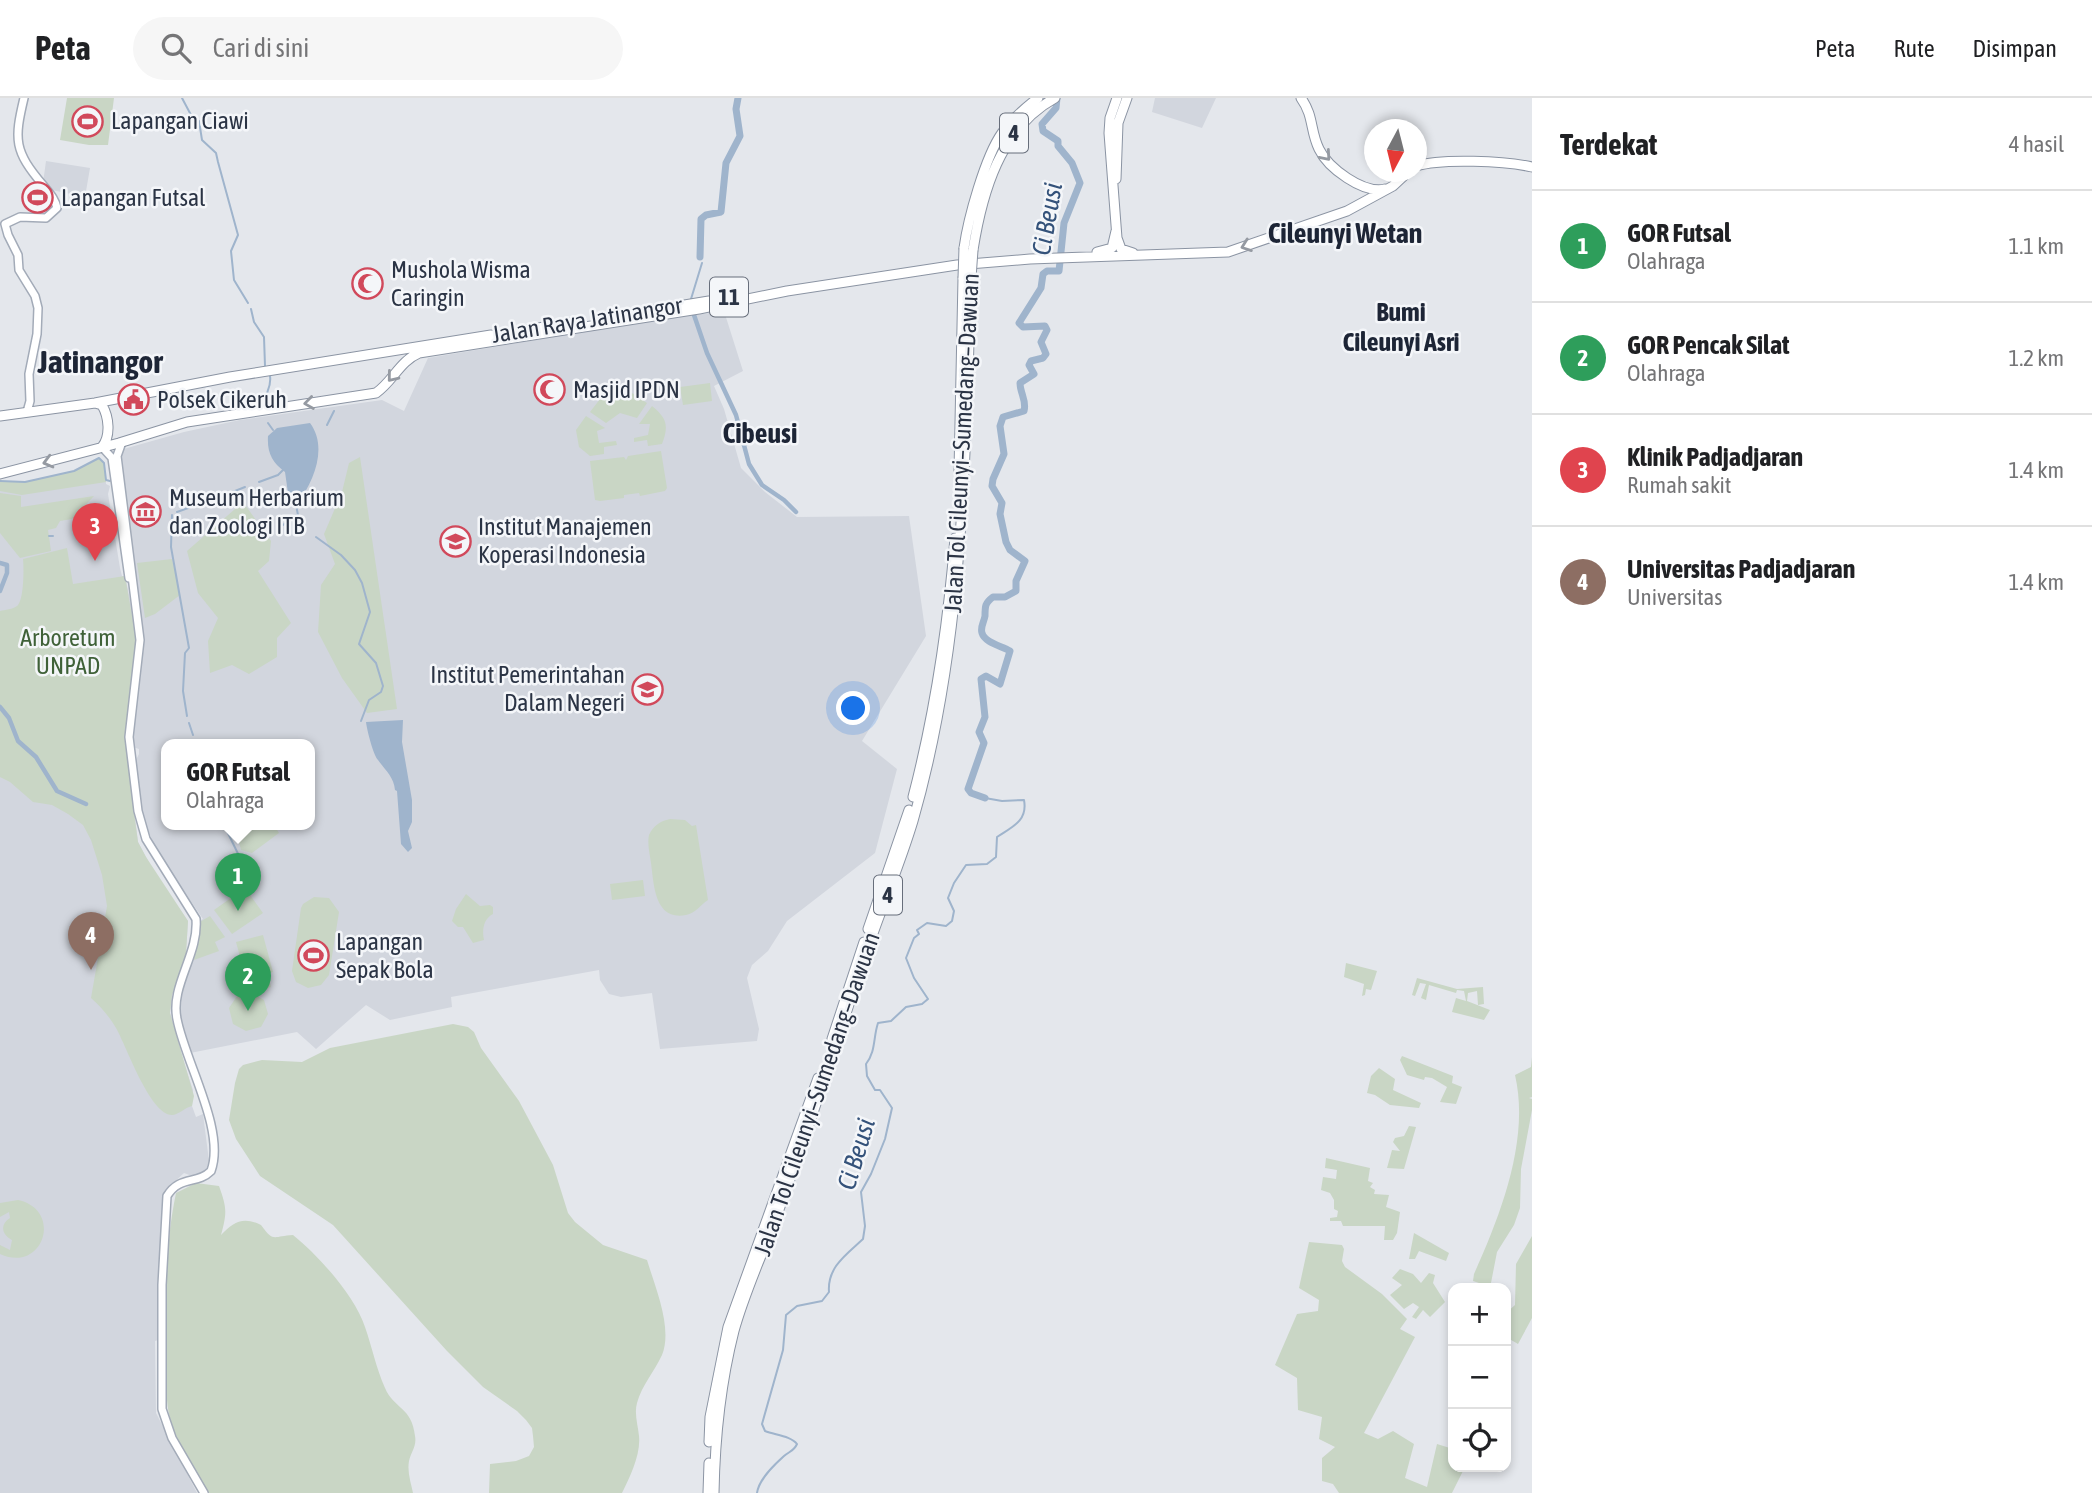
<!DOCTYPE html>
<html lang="id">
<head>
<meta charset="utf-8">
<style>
	:root { --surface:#fff; --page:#f6f6f6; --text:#202124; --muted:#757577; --line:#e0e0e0; --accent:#d1495b }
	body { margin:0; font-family:"Asap Condensed",sans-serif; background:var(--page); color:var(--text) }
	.controls { position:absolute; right:21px; bottom:21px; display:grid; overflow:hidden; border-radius:14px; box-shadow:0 4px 10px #0003 }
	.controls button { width:63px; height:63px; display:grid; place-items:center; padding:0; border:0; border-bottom:2px solid var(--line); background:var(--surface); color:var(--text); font:35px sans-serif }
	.compass { position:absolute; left:1364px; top:21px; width:63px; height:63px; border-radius:50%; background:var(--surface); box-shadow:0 4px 10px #0003; rotate:187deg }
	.you { position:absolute; left:854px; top:611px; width:24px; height:24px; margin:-18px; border:5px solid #fff; border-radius:50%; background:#1a73e8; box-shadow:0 0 0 10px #1a73e833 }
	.badge { display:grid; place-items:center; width:46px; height:46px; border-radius:50%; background:var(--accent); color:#fff; font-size:23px; font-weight:700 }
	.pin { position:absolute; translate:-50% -58px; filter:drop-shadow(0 2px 4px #0008) }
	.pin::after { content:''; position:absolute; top:37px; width:24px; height:21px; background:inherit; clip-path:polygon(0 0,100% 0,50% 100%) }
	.popup { position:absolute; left:161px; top:641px; width:154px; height:91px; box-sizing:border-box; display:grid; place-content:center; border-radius:14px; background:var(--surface); filter:drop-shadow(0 2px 5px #0005); font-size:23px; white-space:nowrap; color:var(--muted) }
	.popup b { font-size:26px; color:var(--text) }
	.popup::after { content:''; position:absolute; left:50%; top:100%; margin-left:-14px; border:14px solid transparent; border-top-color:var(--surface) }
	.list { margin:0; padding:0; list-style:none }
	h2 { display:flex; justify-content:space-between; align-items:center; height:91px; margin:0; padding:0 28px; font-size:30px }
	h2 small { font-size:23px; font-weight:400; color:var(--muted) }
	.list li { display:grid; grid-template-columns:46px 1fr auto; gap:21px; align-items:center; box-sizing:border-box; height:112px; padding:0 28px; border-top:2px solid var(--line) }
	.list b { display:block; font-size:26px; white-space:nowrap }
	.list p { margin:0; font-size:23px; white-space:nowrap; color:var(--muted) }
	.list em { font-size:23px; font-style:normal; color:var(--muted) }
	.icon { flex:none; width:38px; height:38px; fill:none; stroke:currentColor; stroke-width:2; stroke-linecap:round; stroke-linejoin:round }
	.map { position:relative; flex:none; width:1532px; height:1395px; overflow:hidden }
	header { display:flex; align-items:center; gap:42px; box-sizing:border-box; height:98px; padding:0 35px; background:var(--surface); border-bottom:2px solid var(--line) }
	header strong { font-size:33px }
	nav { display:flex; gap:38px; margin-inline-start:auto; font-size:24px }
	.search { width:490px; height:63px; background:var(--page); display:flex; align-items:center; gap:18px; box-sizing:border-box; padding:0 24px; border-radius:38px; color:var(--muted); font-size:26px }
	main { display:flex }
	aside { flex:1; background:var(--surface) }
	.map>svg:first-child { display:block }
	.built { fill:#d2d6de; fill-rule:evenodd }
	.green { fill:#c9d6c5 }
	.water { fill:#9fb4cc }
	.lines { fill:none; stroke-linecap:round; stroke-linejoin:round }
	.stream { stroke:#9fb4cc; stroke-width:2 }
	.canal { stroke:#9fb4cc; stroke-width:4.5 }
	.river { stroke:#9fb4cc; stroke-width:7 }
	.major-casing { stroke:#a3abb8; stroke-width:10 }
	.highway-casing { stroke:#8b94a3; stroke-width:11 }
	.major { stroke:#fff; stroke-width:7 }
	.highway { stroke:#fff; stroke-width:9 }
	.highway-bridge-casing { stroke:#8b94a3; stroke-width:11; stroke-linecap:butt }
	.highway-bridge { stroke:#fff; stroke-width:9 }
	.oneway { stroke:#959aa2 }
	.labels { text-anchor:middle; stroke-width:5; stroke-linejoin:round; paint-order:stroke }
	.shield { fill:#f4f6f9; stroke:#676e7b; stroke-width:2 }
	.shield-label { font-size:23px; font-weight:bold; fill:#2b3445 }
	.poi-label { font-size:24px; fill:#2b3445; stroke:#f4f6f9; text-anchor:start }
	.street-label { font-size:24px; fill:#2b3445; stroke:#f4f6f9 }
	.park-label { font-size:24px; fill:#3f6138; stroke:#f4f6f9 }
	.water-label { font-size:26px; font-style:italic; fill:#34527a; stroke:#f4f6f9 }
	.neighbourhood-label { font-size:26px; font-weight:bold; fill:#1d2536; stroke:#f4f6f9 }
	.quarter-label { font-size:28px; font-weight:bold; fill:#1d2536; stroke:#f4f6f9 }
	.district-label { font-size:32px; font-weight:bold; fill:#1d2536; stroke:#f4f6f9 }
</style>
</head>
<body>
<header>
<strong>Peta</strong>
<div class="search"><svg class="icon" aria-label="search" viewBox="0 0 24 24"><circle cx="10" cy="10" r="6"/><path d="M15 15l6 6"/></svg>Cari di sini</div>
<nav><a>Peta</a><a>Rute</a><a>Disimpan</a></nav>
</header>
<main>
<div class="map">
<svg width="1532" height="1395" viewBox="0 0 1532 1395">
	<rect width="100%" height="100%" fill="#e4e7ec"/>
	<path class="built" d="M 1155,0 L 1216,0 L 1202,30 L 1152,14 Z
		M 46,63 L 90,70 L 85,99 L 47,91 L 43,85 Z
		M 724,213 L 743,273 L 714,288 L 724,311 L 741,370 L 765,394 L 797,419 L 909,418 L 926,538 L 862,643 L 897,671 L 875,755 L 787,823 L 768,853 L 752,867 L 747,880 L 759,931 L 757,943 L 660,951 L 652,895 L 621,899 L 609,896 L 600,882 L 599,872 L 451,899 L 452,909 L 390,922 L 366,907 L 316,951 L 297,934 L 190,955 L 176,905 L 192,861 L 197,824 L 203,821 L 158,755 L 144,723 L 134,666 L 139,656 L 139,651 L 133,649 L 132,644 L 144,543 L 120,352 L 184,334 L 240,322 L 382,302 L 404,313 L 428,260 L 631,226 ZM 166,647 L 310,647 L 310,727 L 166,727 Z
		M 99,360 L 104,365 L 106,386 L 110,388 L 108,396 L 120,470 L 122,478 L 125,478 L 133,516 L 126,647 L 138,744 L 154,774 L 188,823 L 186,855 L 172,897 L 170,915 L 179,950 L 193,992 L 192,1008 L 196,1019 L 203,1016 L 209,1063 L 205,1075 L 195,1079 L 184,1075 L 169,1089 L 162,1107 L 161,1241 L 155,1243 L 156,1315 L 197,1395 L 0,1395 L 0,383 L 25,384 L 74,373 Z"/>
	<path class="green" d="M 67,0 L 114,0 L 108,47 L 89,47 L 60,42 Z
		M 614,283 L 647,305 L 637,320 L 620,315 L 606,325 L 590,314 Z
		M 710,285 L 712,303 L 683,307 L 680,289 Z
		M 652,308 C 667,320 669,328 662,346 L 648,348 L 647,342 L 634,344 L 634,340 L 648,337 L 650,326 L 639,326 Z
		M 586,318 L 605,330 L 597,333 L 599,345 L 616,343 L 617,347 L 604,349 L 604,356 L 590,358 L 579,349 L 576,332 Z
		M 661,353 L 667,390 L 665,393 L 640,398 L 639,395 L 624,397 L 624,400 L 600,403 L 595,402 L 590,363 L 624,359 L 626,362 L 628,358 Z
		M 360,359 L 397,611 L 367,615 L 342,580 L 318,534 L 321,487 L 335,466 L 324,436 L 342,394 L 349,365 Z
		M 99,360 L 104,365 L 106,384 L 22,397 L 0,393 L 0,383 L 25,384 L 74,373 Z
		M 0,395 L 21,398 L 21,409 L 94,398 L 72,421 L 60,423 L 56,430 L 48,432 L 51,453 L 20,460 L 0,435 Z
		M 243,404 L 271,443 L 269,463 L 258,473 L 291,525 L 277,540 L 277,559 L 249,576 L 232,567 L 210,575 L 208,543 L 218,520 L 198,495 L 187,453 Z
		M 67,450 L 73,486 L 125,478 L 137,546 L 126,647 L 135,722 L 138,744 L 146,759 L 188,823 L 186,855 L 172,897 L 170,915 L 194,998 L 192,1008 C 186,1009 178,1017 172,1017 C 150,1017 126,947 116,930 C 109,918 101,909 91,900 L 107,808 L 102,777 L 91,742 L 83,727 L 68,716 L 52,707 L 33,704 L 10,684 L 0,679 L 0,513 C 5,512 13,511 17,508 C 24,503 24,470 23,461 Z
		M 172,461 L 180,497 L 155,516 L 145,520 L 137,465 Z
		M 670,721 L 685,722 L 692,728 L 696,727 L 708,802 C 700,807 696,815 686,817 C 654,823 654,786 651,765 C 650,757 647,746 649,737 C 653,728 660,723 670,721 Z
		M 236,727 L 274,727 L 279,735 L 252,755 L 241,752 L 238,740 L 234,737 Z
		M 643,782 L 645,798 L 612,802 L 610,786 Z
		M 245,790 L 263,815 L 232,836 L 214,812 Z
		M 466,796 L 480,808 L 490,807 L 493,809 L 493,816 C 483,821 482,833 484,842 L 473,845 L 463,829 L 458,829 L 452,823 L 456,811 Z
		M 314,799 L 329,800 L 339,814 L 329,877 L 321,887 L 308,890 L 296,884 L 292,873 L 301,810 L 303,806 Z
		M 210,818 L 225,839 L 215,844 L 219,853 L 194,862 L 198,825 Z
		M 263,837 L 273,874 L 246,881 L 236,844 Z
		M 1346,865 L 1377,873 L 1371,892 L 1366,891 L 1365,897 L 1362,898 L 1364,886 L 1344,879 Z
		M 268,877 L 271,889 L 252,895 L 264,902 L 268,916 L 261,929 L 246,933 L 233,926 L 229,910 L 237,898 L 251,894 L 248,882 Z
		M 1417,880 L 1457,891 L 1483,889 L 1484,906 L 1478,907 L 1477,893 L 1468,895 L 1467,903 L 1490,912 L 1484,922 L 1452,914 L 1456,900 L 1466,903 L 1464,893 L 1457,892 L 1456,895 L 1429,887 L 1426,902 L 1421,900 L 1426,886 L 1420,885 L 1415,898 L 1412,897 Z
		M 453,926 L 468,929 L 474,934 L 481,950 L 519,1003 L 553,1067 L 568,1115 L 575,1124 L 603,1147 L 647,1162 C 655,1189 673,1230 662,1257 C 654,1274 642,1287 637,1305 C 634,1316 638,1327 639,1338 C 641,1356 630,1379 622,1395 L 489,1395 L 490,1366 L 516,1363 L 529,1358 L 534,1349 L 533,1338 L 532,1330 L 526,1322 L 517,1313 L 483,1289 L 447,1253 L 333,1127 L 260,1078 L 236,1041 L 229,1022 L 235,985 L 239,971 L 243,967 L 262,962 L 302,964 L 330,950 Z
		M 1402,958 L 1453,978 L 1452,985 L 1462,989 L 1456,1006 L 1440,1004 L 1447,989 L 1432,980 L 1425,979 L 1424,982 L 1407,977 L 1400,962 Z
		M 1532,959 L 1532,999 L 1529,1000 L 1532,1001 L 1532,1012 L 1521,1071 L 1520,1110 L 1514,1127 L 1497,1154 L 1490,1190 L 1481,1190 L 1482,1186 L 1473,1183 L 1474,1176 C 1501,1116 1530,1041 1515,977 L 1531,969 Z
		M 1379,970 L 1395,981 L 1393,992 L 1421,1005 L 1419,1010 L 1390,1007 L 1375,997 L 1367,995 L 1371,978 Z
		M 1409,1028 L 1416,1029 L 1404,1071 L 1387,1070 L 1392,1052 L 1400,1053 L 1393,1044 L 1395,1040 L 1404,1038 Z
		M 1326,1060 L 1370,1070 L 1368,1083 L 1373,1085 L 1370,1089 L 1375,1092 L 1374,1096 L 1389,1097 L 1386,1109 L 1400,1114 L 1397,1135 L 1393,1142 L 1384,1142 L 1385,1128 L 1343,1128 L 1341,1123 L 1330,1123 L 1330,1120 L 1337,1119 L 1338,1113 L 1334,1111 L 1334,1102 L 1330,1095 L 1321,1092 L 1323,1079 L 1336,1081 L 1337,1072 L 1325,1070 Z
		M 196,1085 L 219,1088 C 227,1110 227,1115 221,1137 C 233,1124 243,1118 261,1127 C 274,1145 273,1138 293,1137 C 319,1158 355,1198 365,1229 C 372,1249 376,1270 385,1290 C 394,1311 412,1309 415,1338 C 417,1348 411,1354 409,1363 C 407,1374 411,1385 413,1395 L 209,1395 L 207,1393 C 191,1364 169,1335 167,1302 C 166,1233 162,1162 176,1095 Z
		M 18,1102 C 64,1112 43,1176 0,1156 L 0,1147 L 10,1152 L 12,1142 C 1,1136 0,1126 10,1120 L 9,1114 L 0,1119 L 0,1105 Z
		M 1414,1135 L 1449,1155 L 1446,1163 L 1419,1153 L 1415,1161 L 1409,1161 Z
		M 1532,1138 L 1532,1220 L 1518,1246 L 1506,1239 L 1506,1215 L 1515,1207 L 1516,1166 Z
		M 1309,1144 L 1342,1147 L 1344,1151 L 1342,1163 L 1345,1169 L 1382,1196 L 1407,1221 L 1400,1231 L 1415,1239 L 1364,1335 L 1378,1341 L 1393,1333 L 1414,1346 L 1405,1380 L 1427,1389 L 1437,1346 L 1453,1351 L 1453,1369 L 1465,1369 L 1452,1395 L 1339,1395 L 1333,1386 L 1322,1383 L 1322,1360 L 1335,1349 L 1319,1341 L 1322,1319 L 1298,1312 L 1297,1280 L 1275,1267 L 1297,1216 L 1318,1213 L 1319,1202 L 1299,1190 Z
		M 1400,1171 L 1413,1176 L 1421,1185 L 1429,1175 L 1435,1177 L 1433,1185 L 1445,1204 L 1430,1219 L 1423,1212 L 1416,1221 L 1412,1219 L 1419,1209 L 1413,1205 L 1404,1211 L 1390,1197 L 1402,1187 L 1392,1180 Z"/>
	<path class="water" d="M 310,325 C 328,349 314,383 298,405 L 289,402 L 285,374 C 272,364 267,355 268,338 L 277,330 Z
		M 403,622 L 402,644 L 412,702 L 412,724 L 408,733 L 412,750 L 408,754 L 401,746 L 397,693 L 395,692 C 394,679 385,672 378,662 C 373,656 367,632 366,624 Z"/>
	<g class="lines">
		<path class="stream" d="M 182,0 L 191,17 L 199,23 L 202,42 L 216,55 L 218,64 L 238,137 L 231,153 L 234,182 L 248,205
			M 691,201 L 702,165
			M 251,211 L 254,224 L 264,239 L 265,268
			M 265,306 C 264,295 272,291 270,278
			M 268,325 L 273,332
			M 327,327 L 334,313
			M 0,383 L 25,384 L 74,373 L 99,360 L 104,365 L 106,382 L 110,383
			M 259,384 L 278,377 L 283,372
			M 225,397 L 245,389
			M 295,402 L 298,417 L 304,427
			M 177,414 L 219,399
			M 172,417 L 171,449 L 189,550 L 185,555 L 183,593 L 187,618
			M 283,427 L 296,417
			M 49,438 L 53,438
			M 316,439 L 341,457 L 355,472 L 362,485 L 370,514 L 359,546 L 376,565 L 383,588 L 381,594 L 369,602 L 361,623
			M 189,625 L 193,637
			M 194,643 L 196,647
			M 224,727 L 243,766
			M 757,1395 C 759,1381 774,1367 784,1358 C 790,1353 794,1353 797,1346 C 791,1338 775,1337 765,1333 L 762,1326 L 783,1252 L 786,1217 L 797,1208 L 822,1203 L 829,1194 C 827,1169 847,1156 863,1141 L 865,1128 L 861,1094 L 871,1076 L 885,1041 L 892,1010 L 880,992 L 875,992 L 867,978 L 866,966 C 876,953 873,940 878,925 L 891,923 L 906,909 L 922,906 L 928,901 L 914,880 L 906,860 L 914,840 L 919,836 L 917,832 L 927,825 L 946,828 L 952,823 L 954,813 L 948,800 L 954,785 L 966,767 L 987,766 L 996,759 L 997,739 C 1012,729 1028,723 1024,702 L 1002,703 L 985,700"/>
		<path class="canal" d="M 694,217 L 707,255 L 736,317 L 749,366 L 762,387 L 784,402 L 796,414
			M 0,465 L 7,467 L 7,475 L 0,493
			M 0,609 L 9,620 L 18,643 L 36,659 L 57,693 L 86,706"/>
		<path class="river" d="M 700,159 L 701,121 L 706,117 L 721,114 L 726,65 L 740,38 L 736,11 L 738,0
			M 985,700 L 971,695 L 968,691 L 984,645 L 979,634 L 985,619 L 981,581 L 986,578 L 1000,586 L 1010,553 C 1002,548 985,545 982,535 C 980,529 984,524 985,518 C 985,508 985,505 993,499 L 1005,499 L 1016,493 L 1016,483 L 1025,463 L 1010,452 L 1006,444 L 1000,416 L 1002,405 L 992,388 L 993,381 L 1004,356 L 1000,328 L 1003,319 L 1024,313 C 1027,303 1020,295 1020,285 L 1034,276 L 1029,267 L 1031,263 L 1043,260 L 1046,256 L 1041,244 L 1047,232 L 1045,228 L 1023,229 L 1019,225 L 1041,190 L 1043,176 L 1047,173 L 1059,173 L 1064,125 L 1080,85 L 1072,65 L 1058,48 L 1058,43 L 1043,33 L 1042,26 L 1056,10 L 1057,0"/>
		<defs>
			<path id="major" d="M 24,0 C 14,42 14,53 43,87 C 49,95 55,100 57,110 L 46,120 L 20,119 L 5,126 L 8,137 L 18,157 L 19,172 L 35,198 L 38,210 L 37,236 L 29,276 L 30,303 L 27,314
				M 122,344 L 117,358 L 140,542 L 129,639 L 138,713 L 146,741 L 196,821 C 199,856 170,888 177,921 C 185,964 226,1032 211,1073 C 197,1087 180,1077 167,1098 L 162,1187 L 162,1311 L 172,1340 L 204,1395
				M 102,349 L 112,360 L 129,480"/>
			<path id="highway" d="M 1117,0 L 1110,20 L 1109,35 L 1117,140 L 1121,151 L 1133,155
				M 1301,0 C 1314,18 1310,33 1319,51 C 1328,70 1363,96 1385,91
				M 1416,68 C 1442,60 1505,63 1532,69
				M 1116,81 L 1118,25 L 1127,0
				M 964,150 C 968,121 985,59 1002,35 C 1012,21 1025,10 1038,0
				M 973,152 C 982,95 1000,30 1055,0
				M 1097,154 L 1112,150 L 1116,133
				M 605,220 L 709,203
				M 508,235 L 574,224
				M 95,305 L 102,307 C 109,319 111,338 102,349
				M 0,318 L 95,305 L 230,279 L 491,237
				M 959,373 L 963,180
				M 0,376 L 119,345 L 187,324 L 376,295 C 393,283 400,263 419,255 L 699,211 L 787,193 L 957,167 L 1030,161 L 1228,154 L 1347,113 L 1393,88 L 1408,74
				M 913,699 C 935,614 948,527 955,440
				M 868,831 L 909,712
				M 832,941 L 864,844
				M 709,1344 L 710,1319 L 728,1229 L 818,980
				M 708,1395 L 709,1365
				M 714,1395 C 715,1338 720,1288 734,1233 C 746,1189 767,1147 782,1103 C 814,1017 841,928 871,841 C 885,801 901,763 913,723 C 964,546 965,362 971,180"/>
		</defs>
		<use href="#major" class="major-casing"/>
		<use href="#highway" class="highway-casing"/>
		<use href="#major" class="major"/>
		<use href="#highway" class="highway"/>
		<defs>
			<path id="highway-bridge" d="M 963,180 L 964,150
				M 971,180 L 973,152"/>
		</defs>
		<use href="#highway-bridge" class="highway-bridge-casing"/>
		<use href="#highway-bridge" class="highway-bridge"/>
	</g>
	<defs><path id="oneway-chevron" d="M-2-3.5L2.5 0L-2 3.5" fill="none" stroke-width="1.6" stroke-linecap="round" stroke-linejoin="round" transform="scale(1.75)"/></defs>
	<g class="oneway">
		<use href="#oneway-chevron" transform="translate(1326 58) rotate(49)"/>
		<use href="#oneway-chevron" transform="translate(1246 148) rotate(160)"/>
		<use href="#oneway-chevron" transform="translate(392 279) rotate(129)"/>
		<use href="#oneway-chevron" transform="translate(309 305) rotate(172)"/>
		<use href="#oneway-chevron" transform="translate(48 364) rotate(165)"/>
	</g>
	<defs>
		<symbol id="stadium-ring" viewBox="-11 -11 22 22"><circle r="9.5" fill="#f4f6f9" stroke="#d1495b" stroke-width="1.5"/><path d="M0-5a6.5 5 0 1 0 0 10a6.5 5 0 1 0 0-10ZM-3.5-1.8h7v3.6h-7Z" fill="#d1495b"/></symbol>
		<symbol id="mosque-ring" viewBox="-11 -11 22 22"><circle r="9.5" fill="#f4f6f9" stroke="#d1495b" stroke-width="1.5"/><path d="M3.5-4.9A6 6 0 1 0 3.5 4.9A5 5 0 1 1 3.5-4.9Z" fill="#d1495b"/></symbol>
		<symbol id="civic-ring" viewBox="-11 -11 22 22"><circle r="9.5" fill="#f4f6f9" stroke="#d1495b" stroke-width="1.5"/><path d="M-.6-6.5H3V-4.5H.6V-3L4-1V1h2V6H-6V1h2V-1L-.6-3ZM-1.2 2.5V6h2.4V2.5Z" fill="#d1495b"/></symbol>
		<symbol id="museum-ring" viewBox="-11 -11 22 22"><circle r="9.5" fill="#f4f6f9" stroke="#d1495b" stroke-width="1.5"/><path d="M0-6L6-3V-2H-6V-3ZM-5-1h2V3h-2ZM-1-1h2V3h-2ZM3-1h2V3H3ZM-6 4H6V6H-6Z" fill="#d1495b"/></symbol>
		<symbol id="university-ring" viewBox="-11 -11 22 22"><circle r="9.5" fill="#f4f6f9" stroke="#d1495b" stroke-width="1.5"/><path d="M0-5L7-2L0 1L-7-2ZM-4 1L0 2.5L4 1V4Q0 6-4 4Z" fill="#d1495b"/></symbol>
	</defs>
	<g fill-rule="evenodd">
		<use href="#stadium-ring" x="70" y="6" width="35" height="35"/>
		<use href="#stadium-ring" x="20" y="82" width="35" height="35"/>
		<use href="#mosque-ring" x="350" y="168" width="35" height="35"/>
		<use href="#mosque-ring" x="532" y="274" width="35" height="35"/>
		<use href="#civic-ring" x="116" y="284" width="35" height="35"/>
		<use href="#museum-ring" x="128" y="396" width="35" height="35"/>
		<use href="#university-ring" x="438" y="426" width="35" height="35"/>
		<use href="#university-ring" x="630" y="574" width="35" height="35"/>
		<use href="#stadium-ring" x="296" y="840" width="35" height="35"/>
	</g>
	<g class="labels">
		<g class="shield">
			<rect x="1000" y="15.5" width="28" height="39" rx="5"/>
			<rect x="710" y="179.5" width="38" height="39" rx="5"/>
			<rect x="874" y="777.5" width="28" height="39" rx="5"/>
		</g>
		<g class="shield-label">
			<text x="1014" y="43">4</text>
			<text x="729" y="207">11</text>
			<text x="888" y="805">4</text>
		</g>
		<g class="poi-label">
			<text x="111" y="31">Lapangan Ciawi</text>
			<text x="61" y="108">Lapangan Futsal</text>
			<text x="391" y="180">Mushola Wisma<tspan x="391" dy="28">Caringin</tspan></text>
			<text x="573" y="300">Masjid IPDN</text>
			<text x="157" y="310">Polsek Cikeruh</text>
			<text x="169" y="408">Museum Herbarium<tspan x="169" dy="28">dan Zoologi ITB</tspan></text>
			<text x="478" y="437">Institut Manajemen<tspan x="478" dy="28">Koperasi Indonesia</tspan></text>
			<text x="625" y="585" text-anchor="end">Institut Pemerintahan<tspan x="625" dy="28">Dalam Negeri</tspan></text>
			<text x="336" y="852">Lapangan<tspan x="336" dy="28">Sepak Bola</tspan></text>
		</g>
		<g class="street-label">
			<text transform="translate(587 222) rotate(-9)" y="8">Jalan Raya Jatinangor</text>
			<text transform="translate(962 345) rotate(-87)" y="8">Jalan Tol Cileunyi–Sumedang–Dawuan</text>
			<text transform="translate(817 996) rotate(-71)" y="8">Jalan Tol Cileunyi–Sumedang–Dawuan</text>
		</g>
		<g class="park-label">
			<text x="68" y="548">Arboretum<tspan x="68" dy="28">UNPAD</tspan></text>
		</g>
		<g class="water-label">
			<text transform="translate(1047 121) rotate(-80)" y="9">Ci Beusi</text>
			<text transform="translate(856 1056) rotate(-73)" y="9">Ci Beusi</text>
		</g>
		<g class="neighbourhood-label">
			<text x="1401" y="223">Bumi<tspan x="1401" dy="30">Cileunyi Asri</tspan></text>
		</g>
		<g class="quarter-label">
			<text x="1345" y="145">Cileunyi Wetan</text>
			<text x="760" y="345">Cibeusi</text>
		</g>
		<g class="district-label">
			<text x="100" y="275">Jatinangor</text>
		</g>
	</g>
</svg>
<div class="controls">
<button>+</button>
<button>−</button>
<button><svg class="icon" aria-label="locate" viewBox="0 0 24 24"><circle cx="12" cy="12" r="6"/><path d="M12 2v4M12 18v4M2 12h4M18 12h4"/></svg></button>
</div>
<svg class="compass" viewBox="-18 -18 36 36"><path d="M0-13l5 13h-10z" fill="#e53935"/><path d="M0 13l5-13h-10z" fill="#757577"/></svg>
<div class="you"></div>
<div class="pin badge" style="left:238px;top:813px;background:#2e9e5b">1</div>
<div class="popup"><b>GOR Futsal</b>Olahraga</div>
<div class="pin badge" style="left:248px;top:913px;background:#2e9e5b">2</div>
<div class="pin badge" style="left:95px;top:463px;background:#e0444e">3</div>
<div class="pin badge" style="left:91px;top:872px;background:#8d6e63">4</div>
</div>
<aside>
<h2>Terdekat<small>4 hasil</small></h2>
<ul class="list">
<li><span class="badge" style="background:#2e9e5b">1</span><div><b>GOR Futsal</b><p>Olahraga</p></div><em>1.1 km</em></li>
<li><span class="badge" style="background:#2e9e5b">2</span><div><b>GOR Pencak Silat</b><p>Olahraga</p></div><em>1.2 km</em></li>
<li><span class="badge" style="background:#e0444e">3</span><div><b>Klinik Padjadjaran</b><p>Rumah sakit</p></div><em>1.4 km</em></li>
<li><span class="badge" style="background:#8d6e63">4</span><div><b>Universitas Padjadjaran</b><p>Universitas</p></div><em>1.4 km</em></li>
</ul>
</aside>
</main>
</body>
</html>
